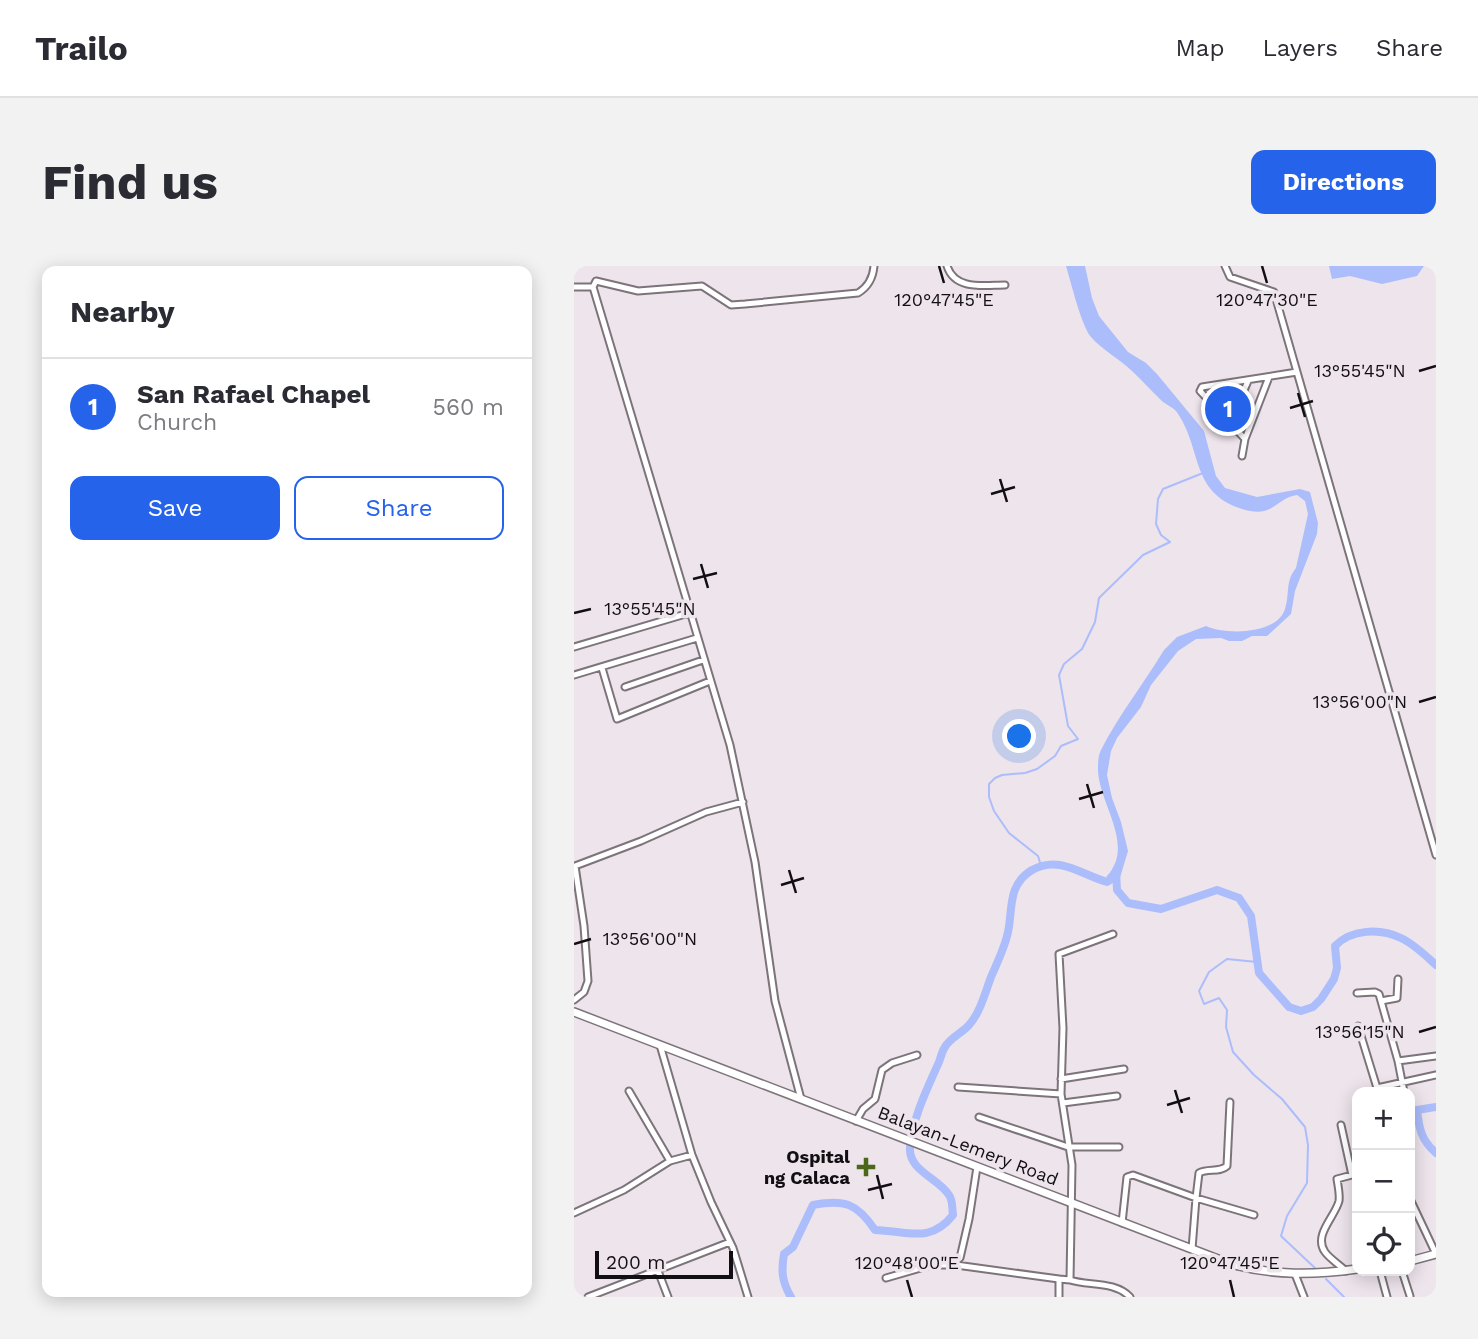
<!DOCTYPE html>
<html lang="en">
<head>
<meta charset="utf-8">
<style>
	:root { --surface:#fff; --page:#f2f2f3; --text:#2b2b33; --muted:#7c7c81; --line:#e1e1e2; --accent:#2563eb }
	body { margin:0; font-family:"Work Sans",sans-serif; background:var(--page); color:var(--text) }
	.controls { position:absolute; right:21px; bottom:21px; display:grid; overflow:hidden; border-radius:14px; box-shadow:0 4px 18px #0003 }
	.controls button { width:63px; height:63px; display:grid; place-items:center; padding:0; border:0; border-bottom:2px solid var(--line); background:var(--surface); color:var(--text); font:35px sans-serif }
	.scale { position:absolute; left:21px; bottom:18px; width:138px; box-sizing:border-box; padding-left:7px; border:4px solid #120f12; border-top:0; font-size:19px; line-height:24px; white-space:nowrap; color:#120f12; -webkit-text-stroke:5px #eee4ec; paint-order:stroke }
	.you { position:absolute; left:446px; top:471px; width:24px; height:24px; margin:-18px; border:5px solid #fff; border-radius:50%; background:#1a73e8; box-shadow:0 0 0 10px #1a73e833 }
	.badge { display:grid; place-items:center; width:46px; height:46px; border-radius:50%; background:var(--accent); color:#fff; font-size:23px; font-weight:700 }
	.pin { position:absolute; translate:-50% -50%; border:4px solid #fff; box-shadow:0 2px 7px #0006 }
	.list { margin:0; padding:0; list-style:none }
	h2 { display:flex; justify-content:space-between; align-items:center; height:91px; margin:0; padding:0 28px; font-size:30px }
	h2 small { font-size:23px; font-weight:400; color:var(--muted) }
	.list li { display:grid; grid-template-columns:46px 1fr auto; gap:21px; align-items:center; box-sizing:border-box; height:98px; padding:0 28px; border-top:2px solid var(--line) }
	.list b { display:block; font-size:26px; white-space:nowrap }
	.list p { margin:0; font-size:23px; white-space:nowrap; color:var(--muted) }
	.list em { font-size:23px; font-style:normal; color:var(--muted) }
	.actions { display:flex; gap:14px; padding:21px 28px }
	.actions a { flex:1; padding:16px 0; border:2px solid var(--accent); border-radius:14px; text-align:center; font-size:24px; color:var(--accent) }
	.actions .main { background:var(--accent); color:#fff }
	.icon { flex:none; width:38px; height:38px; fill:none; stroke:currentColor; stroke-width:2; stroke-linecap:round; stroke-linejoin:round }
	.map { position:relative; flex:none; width:862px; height:1031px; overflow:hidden; border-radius:14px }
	header { display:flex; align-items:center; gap:42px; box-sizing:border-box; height:98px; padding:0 35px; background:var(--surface); border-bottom:2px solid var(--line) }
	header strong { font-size:33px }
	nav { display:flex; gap:38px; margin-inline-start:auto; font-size:24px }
	.intro { display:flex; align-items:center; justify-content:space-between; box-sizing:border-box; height:168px; padding:0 42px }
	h1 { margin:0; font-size:49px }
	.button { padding:18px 32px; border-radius:14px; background:var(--accent); color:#fff; font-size:24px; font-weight:700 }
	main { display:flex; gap:42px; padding:0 42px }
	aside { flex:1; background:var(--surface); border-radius:14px; box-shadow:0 4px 18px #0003 }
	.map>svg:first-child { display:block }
	.water { fill:#acbdfb }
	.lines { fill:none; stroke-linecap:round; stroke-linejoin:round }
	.stream { stroke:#acbdfb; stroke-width:2 }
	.river { stroke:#acbdfb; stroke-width:8 }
	.minor-casing { stroke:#7d747b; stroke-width:9 }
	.major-casing { stroke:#7d747b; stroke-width:10 }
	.minor { stroke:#fff; stroke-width:5 }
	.major { stroke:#fff; stroke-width:7 }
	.ticks { fill:none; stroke:#120f12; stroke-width:2.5 }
	.poi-dot { fill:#4b671a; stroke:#eee4ec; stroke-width:2.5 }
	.labels { text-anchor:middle; stroke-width:7; stroke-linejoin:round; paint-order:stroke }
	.street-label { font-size:18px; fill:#120f12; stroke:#eee4ec }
	.poi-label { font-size:18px; font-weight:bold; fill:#120f12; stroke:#eee4ec; text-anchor:end }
	.ticks-label { font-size:18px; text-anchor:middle; fill:#120f12; stroke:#eee4ec; stroke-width:7; stroke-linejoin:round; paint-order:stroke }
</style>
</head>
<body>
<header>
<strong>Trailo</strong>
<nav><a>Map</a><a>Layers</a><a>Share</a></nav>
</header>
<div class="intro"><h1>Find us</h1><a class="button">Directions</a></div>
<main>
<aside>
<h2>Nearby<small></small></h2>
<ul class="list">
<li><span class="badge">1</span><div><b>San Rafael Chapel</b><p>Church</p></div><em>560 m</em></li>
</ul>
<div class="actions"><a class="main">Save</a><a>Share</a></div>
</aside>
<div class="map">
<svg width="862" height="1031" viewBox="0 0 862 1031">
	<rect width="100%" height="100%" fill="#eee4ec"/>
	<path class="water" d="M 492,0 L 511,0 L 518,32 L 525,50 L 554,86 L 572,97 L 583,108 L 630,165 L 642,210 L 651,222 L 683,231 L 726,223 L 736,226 L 744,257 L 743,268 L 721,325 L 717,348 L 693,370 L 678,370 L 668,375 L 655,375 L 647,372 L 622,373 L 604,385 L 577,419 L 567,441 L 543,472 L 537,485 L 533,509 L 538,532 L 547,556 L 554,585 L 545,615 L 532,611 C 562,580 526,540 524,505 C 524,498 524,489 527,484 C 544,450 571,416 590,384 L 603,371 L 632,360 C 651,369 703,369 711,343 C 716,328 711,315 722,302 L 734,248 L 731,235 L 723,229 C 701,232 700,253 668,243 C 615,226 629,182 602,145 C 598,141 593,139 589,136 C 578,126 569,115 558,105 C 546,93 528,84 517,71 C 507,59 497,16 492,0 Z
		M 755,0 L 850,0 L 843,10 L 808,18 L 776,10 L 758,13 Z"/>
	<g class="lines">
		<path class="stream" d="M 467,600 L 464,590 L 435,567 L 420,545 L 415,531 L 415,518 L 421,512 L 428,509 L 451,507 L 463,503 L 481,490 L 487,480 L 504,473 L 494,460 L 485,409 L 490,398 L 508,383 L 521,356 L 525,332 L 569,289 L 596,276 L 587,269 L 582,258 L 584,233 L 589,223 L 629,207
			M 683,696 L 653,693 L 635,706 L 625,725 L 630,738 L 645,732 L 653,744 L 652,761 L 659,786 L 680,809 L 708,833 L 731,861 L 734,879 L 733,917 L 713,950 L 707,970 L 742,1003
			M 752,1013 L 770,1031"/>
		<path class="river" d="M 542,605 L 543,624 L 554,637 L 587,643 L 643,624 L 665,632 L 677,650 L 685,707 L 715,741 L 727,745 L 739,741 L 747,733 L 760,713 L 763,702 L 761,680 C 777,663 806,662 827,672 C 840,678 852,690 862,699
			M 862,841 L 843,844 C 845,862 847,874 862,887
			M 217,1031 C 208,1016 207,1005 210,988 L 219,981 L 239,939 C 270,933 283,937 301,964 C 334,965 356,978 379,949 C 378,943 379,934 375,929 C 365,912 334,905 336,881 C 339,851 353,823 365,796 C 367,791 368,785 371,781 C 376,772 388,767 395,759 C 406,747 411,727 417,711 C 423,697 431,681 434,666 C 439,643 433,619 458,604 C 485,589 506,608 533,616 L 542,610"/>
		<defs>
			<path id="minor" d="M 373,0 C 381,25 411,19 431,19
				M 651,0 L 656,11 L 700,26 L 862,589
				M 0,21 L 19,21
				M 695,111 L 671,173 L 626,125 L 628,121 L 723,106
				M 656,157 L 674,115
				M 668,190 L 671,173
				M 0,381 L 115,347
				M 28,402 L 43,453 L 136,415
				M 0,409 L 123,372
				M 51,421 L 129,394
				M 539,668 L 485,688 L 489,762 L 487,828 L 498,899 L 496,1014 C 514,1020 541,1015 556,1031
				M 783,727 L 801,726 L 805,728 L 824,795 L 830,826
				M 0,734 L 10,726 L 14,715 L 10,660 L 1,600 L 67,575 L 132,546 L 169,536
				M 807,735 L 823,732 L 824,713
				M 784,760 L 803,822 L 862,809
				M 86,779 L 118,889 L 137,936 L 159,982 L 174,1031
				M 824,795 L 862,790
				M 487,813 L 550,803
				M 384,821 L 487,828
				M 55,825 L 96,895
				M 227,833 L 201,735 L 181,596 L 156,479 L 19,21 L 22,15 L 64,25 L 128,20 L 157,39 L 171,38 L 284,27 C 294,21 299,12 300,0
				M 489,837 L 543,830
				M 405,851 L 494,881 L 545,881
				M 282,855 L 289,843 L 301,833 L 308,804 L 318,797 L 343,789
				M 767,859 L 778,909 L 763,913 C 764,920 766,928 765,935 C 761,951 739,969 751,986 C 756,993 766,999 772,1005
				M 836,933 L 862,988
				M 0,947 L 50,924 L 96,895 L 118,889
				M 548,957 L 553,911 L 559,909 L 622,932 L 625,907 C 634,902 645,907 653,900 L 656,836
				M 618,983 L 622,932 L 680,949
				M 386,992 L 395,953 L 403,901
				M 84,1005 L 94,1031
				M 806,1005 L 813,1031
				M 828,1005 L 836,1030
				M 721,1008 L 730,1031
				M 312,1012 L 357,999 L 382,999 L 485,1013
				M 14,1031 L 156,976
				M 485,1031 L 485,1013 L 496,1014"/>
			<path id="major" d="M 0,746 L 657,998 C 700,1010 740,1009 783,1003
				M 836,995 L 862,988"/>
		</defs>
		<use href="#minor" class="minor-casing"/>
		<use href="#major" class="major-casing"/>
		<use href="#minor" class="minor"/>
		<use href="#major" class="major"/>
	</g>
	<path class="ticks" d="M 365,0 L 370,17M 688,0 L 693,17M 845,105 L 862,100M 724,127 L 731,151M 716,142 L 739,135M 426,213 L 433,236M 417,228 L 441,221M 127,298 L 134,322M 119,313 L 143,307M 0,347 L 17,343M 845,436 L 862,431M 513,518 L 520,542M 505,533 L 529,526M 215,604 L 222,627M 207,619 L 230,612M 0,678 L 17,673M 845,766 L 862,761M 601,824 L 608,847M 593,839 L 616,832M 303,909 L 309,933M 294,924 L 318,918M 333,1014 L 338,1031M 656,1014 L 660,1031"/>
	<path class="poi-dot" d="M288.5 890.5h7v7h7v7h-7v7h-7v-7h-7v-7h7z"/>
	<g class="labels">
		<g class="street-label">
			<text transform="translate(394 880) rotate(21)" y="6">Balayan-Lemery Road</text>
		</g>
		<g class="poi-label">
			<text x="276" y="897">Ospital<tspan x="276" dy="21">ng Calaca</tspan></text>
		</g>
	</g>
	<g class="ticks-label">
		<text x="370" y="40">120°47'45"E</text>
		<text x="693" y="40">120°47'30"E</text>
		<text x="786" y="111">13°55'45"N</text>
		<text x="76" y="349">13°55'45"N</text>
		<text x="786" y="442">13°56'00"N</text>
		<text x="76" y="679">13°56'00"N</text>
		<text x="786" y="772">13°56'15"N</text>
		<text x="333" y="1003">120°48'00"E</text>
		<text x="656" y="1003">120°47'45"E</text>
	</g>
</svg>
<div class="controls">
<button>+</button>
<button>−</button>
<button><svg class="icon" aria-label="locate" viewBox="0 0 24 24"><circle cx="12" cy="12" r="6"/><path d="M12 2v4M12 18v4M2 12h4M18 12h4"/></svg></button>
</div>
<div class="scale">200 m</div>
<div class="you"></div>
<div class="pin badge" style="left:654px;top:143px">1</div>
</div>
</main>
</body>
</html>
